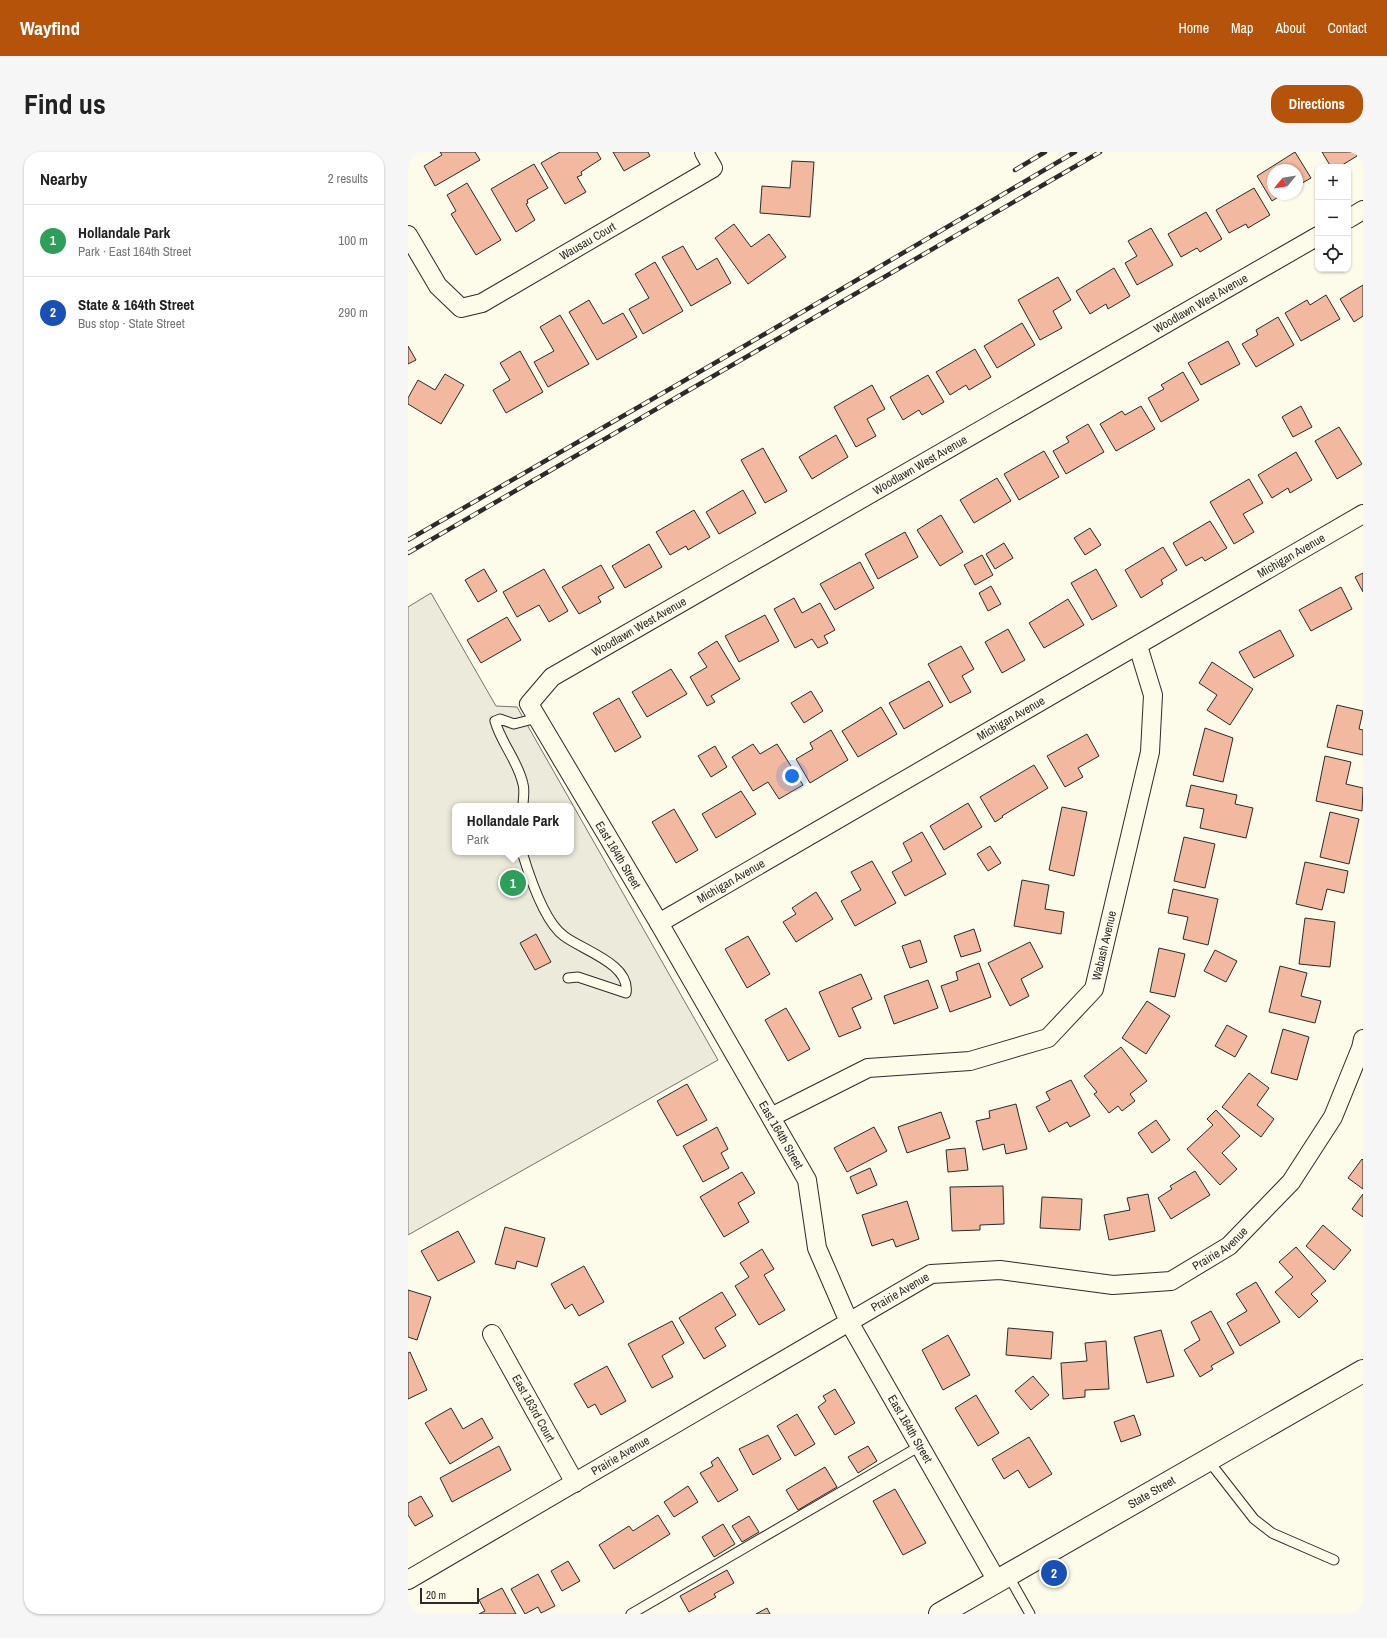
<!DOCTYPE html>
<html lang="en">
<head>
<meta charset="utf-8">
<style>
	:root { --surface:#fff; --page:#f6f6f6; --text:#222; --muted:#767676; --line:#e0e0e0; --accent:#b45309 }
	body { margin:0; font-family:"Archivo Narrow",sans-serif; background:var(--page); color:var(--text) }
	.controls { position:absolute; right:12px; top:12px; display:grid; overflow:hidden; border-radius:8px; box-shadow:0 1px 3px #0004 }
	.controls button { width:36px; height:36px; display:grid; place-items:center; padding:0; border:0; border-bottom:1px solid var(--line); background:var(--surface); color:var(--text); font:20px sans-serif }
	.compass { position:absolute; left:859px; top:12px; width:36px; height:36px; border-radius:50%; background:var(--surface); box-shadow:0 1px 3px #0004; rotate:240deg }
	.scale { position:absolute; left:12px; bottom:10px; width:59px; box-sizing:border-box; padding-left:4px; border:2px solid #2b2b2b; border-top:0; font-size:11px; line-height:14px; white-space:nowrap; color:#2b2b2b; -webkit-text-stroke:3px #fdfbea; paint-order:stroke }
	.you { position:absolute; left:384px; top:624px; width:14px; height:14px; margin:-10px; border:3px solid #fff; border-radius:50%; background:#1a73e8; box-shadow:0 0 0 6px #1a73e833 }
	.badge { display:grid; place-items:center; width:26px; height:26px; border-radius:50%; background:var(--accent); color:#fff; font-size:13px; font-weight:700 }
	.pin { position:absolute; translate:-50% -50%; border:2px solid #fff; box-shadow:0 1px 4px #0006 }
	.popup { position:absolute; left:44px; top:651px; width:122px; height:52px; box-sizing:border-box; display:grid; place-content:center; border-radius:8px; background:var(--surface); filter:drop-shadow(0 1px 3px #0005); font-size:13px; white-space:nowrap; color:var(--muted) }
	.popup b { font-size:15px; color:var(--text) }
	.popup::after { content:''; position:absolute; left:50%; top:100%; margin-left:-8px; border:8px solid transparent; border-top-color:var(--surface) }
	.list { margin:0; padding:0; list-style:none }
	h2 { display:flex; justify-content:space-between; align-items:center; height:52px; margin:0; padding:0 16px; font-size:17px }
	h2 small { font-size:13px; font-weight:400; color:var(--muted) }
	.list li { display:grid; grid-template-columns:26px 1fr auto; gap:12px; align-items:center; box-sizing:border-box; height:72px; padding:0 16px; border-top:1px solid var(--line) }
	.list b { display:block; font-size:15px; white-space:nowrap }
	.list p { margin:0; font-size:13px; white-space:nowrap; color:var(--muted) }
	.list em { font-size:13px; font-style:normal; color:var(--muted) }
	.icon { flex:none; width:22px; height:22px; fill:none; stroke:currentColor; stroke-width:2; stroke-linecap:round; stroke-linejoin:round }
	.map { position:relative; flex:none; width:955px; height:1462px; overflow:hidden; border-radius:16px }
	header { display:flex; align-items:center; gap:24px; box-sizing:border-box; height:56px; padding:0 20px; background:var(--accent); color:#fff }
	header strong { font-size:19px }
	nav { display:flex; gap:22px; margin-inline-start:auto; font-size:14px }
	.intro { display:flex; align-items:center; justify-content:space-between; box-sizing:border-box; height:96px; padding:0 24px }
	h1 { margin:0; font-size:28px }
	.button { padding:10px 18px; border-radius:16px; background:var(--accent); color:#fff; font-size:14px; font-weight:700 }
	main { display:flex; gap:24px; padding:0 24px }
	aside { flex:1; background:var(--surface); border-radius:16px; box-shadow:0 1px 3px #0004 }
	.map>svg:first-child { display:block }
	.green { fill:#ecebdb; stroke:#74746e; fill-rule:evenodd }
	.building { fill:#f2b8a0; stroke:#2b2b2b }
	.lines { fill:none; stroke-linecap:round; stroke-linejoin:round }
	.service-casing { stroke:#2b2b2b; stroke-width:11 }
	.minor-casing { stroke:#2b2b2b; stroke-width:20 }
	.tertiary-casing { stroke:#2b2b2b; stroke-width:24 }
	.service { stroke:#fdfbea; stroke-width:9 }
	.minor { stroke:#fdfbea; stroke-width:18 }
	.tertiary { stroke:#fdfbea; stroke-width:22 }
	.rail-casing { stroke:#2b2b2b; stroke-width:4.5 }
	.rail { stroke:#fdfbea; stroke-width:3; stroke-dasharray:9; stroke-linecap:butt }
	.labels { text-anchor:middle; stroke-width:3; stroke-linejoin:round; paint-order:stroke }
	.street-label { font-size:12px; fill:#2b2b2b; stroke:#fdfbea }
</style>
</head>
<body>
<header>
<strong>Wayfind</strong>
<nav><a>Home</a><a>Map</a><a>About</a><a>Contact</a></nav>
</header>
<div class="intro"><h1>Find us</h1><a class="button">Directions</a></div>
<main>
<aside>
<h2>Nearby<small>2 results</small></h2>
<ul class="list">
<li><span class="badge" style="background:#2e9e5b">1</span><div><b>Hollandale Park</b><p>Park · East 164th Street</p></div><em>100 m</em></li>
<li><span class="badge" style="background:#1a4fb4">2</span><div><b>State &amp; 164th Street</b><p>Bus stop · State Street</p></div><em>290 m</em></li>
</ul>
</aside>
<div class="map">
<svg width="955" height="1462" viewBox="0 0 955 1462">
	<rect width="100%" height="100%" fill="#fdfbea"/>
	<path class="green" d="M 23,441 L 88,554 L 109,555 L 310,908 L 0,1083 L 0,455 ZM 47,654 L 163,654 L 163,700 L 47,700 Z"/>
	<path class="building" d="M 32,0 L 67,0 L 72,8 L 27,34 L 16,14 L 34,3 Z
		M 152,0 L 189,0 L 193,7 L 173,20 L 174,23 L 169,25 L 178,40 L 157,52 L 133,11 Z
		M 205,0 L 240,0 L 242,4 L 216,19 Z
		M 887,0 L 903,26 L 889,34 L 889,18 L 865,18 L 865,42 L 875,42 L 864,49 L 849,24 Z
		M 914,0 L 947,0 L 949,4 L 931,15 L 923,15 Z
		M 384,9 L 406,10 L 402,65 L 352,61 L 354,34 L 382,36 Z
		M 126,12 L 140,36 L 119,48 L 120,51 L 118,52 L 127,68 L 108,80 L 83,37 Z
		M 59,31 L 93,88 L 68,103 L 43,62 L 48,59 L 39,43 Z
		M 846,36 L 862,63 L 840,76 L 838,72 L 821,81 L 808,58 Z
		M 798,60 L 814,87 L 792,100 L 789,96 L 773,105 L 760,82 Z
		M 326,72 L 343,95 L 361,82 L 378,105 L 340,132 L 307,86 Z
		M 743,76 L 765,113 L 729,133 L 717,111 L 729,104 L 720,89 Z
		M 275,94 L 289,118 L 309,106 L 323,131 L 283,154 L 254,105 Z
		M 247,110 L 275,159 L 235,182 L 221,157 L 241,146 L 227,122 Z
		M 706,116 L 722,144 L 700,157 L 698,152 L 682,162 L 668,139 Z
		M 650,125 L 663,148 L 645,159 L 654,176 L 632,188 L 610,148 Z
		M 955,133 L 955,164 L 946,170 L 932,147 Z
		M 918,143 L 932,167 L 893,189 L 877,161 L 899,148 L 902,153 Z
		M 181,148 L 195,172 L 215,161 L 229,185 L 189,208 L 161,160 Z
		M 152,163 L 181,212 L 140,235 L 126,210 L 146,199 L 132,175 Z
		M 870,165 L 886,193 L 848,215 L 834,192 L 850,183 L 848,178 Z
		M 614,171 L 627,193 L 589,216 L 576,194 Z
		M 820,189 L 832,212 L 793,233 L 780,211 Z
		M 0,194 L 8,208 L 0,212 Z
		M 567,197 L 583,225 L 561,238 L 558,233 L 542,243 L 528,220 Z
		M 112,199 L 135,240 L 98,261 L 85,238 L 102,228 L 92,211 Z
		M 775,220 L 791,248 L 753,270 L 740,246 L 756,237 L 753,233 Z
		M 37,222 L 56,233 L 33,272 L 0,252 L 0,246 L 10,228 L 27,238 Z
		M 520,223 L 536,250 L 514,263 L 511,258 L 495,268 L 482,245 Z
		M 464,233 L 477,257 L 459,267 L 468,284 L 448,295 L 426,255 Z
		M 733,254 L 747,277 L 708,299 L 692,272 L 714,259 L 717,263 Z
		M 893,254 L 904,275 L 885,285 L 874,265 Z
		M 680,272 L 696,300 L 658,322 L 645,299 L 661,290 L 658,285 Z
		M 931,275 L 954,312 L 929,327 L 907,289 Z
		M 428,283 L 440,305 L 404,327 L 391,305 Z
		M 355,296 L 379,339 L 357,351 L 333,308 Z
		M 636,299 L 651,325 L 611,348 L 596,322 Z
		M 888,300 L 904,328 L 882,341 L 880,336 L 864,346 L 850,323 Z
		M 589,326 L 603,349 L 566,371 L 552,348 Z
		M 841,327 L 855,351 L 835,362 L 846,380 L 826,392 L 802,350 Z
		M 335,338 L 348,361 L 311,382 L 298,360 Z
		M 286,358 L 302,385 L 280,398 L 278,394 L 262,403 L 248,380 Z
		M 533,363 L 555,400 L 532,414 L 509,378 Z
		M 802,369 L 819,396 L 797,409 L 794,405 L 778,414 L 765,391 Z
		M 682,376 L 693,393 L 677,403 L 666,386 Z
		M 497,380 L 510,405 L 470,427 L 457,402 Z
		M 596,391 L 605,406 L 587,417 L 578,402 Z
		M 241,392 L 254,415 L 217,436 L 204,414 Z
		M 755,395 L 769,418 L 753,428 L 755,432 L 733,446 L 717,418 Z
		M 574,403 L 585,423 L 567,433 L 556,413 Z
		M 452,410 L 466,436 L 427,458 L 412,432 Z
		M 193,413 L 206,436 L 190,445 L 193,450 L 171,462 L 154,435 Z
		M 76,417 L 89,439 L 70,450 L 57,428 Z
		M 136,417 L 160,459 L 141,470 L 131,453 L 109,465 L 95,440 Z
		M 688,417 L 709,454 L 684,468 L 663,431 Z
		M 955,421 L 955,440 L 947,425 Z
		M 583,434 L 593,452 L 580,459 L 571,441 Z
		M 933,435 L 944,457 L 903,479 L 891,458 Z
		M 386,446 L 394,461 L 412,451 L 427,478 L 416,484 L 420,491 L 410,496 L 404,487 L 387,496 L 366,457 Z
		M 660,447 L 676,473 L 636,496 L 621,471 Z
		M 357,463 L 371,489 L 331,510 L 317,484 Z
		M 99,465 L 113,488 L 73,511 L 59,488 Z
		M 600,477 L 617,508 L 594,521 L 577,490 Z
		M 872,478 L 886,504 L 846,526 L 831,500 Z
		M 309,489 L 332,527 L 303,544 L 307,550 L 299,554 L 282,525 L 299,515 L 290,501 Z
		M 553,494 L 566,517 L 554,524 L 563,540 L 542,551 L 520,512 Z
		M 804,510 L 845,537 L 822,573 L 799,558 L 809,543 L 791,531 Z
		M 263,517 L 279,542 L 239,565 L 224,540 Z
		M 521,529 L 535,554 L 496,577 L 481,551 Z
		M 403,539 L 415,559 L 396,571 L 383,551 Z
		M 211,546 L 233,585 L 207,600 L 185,561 Z
		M 929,553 L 955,559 L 951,577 L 955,578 L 955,603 L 919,595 Z
		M 473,555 L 489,582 L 450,605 L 434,579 Z
		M 797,576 L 825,586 L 815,630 L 785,623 Z
		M 423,578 L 440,608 L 402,631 L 388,607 L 405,597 L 402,591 Z
		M 679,582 L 691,604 L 670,616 L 675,625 L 657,635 L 639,604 Z
		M 345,592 L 352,602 L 369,592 L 395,633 L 371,647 L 360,630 L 345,639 L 324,605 Z
		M 307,594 L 319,615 L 303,625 L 290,604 Z
		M 917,604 L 943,610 L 938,632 L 955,636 L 954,659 L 908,649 Z
		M 626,613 L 640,636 L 594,664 L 595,665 L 587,670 L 572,645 Z
		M 783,633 L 829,643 L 827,652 L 845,656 L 838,686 L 792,676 L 796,657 L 778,654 Z
		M 333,639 L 348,662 L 308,686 L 294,662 Z
		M 560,651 L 574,675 L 536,698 L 522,674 Z
		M 654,655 L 679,660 L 666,724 L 641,718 Z
		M 266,657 L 290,698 L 268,711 L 244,670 Z
		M 922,660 L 951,667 L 941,712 L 912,705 Z
		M 514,680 L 538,722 L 497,744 L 484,720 L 504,709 L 495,691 Z
		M 776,685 L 807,692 L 797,736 L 766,729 Z
		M 582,694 L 593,711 L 580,719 L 569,702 Z
		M 464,709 L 488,751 L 447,774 L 433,749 L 453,738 L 443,720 Z
		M 897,710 L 940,719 L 936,741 L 919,737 L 914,758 L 888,752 Z
		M 614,728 L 641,733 L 637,757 L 656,760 L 653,782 L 606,774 Z
		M 765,737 L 810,747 L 800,793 L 775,787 L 780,765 L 760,761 Z
		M 408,740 L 425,767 L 388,790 L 375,770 L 388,762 L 384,756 Z
		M 897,766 L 927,770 L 922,815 L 891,812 Z
		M 566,777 L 573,799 L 553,805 L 546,784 Z
		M 128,782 L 143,810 L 127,818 L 112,791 Z
		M 340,784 L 362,822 L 339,836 L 317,797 Z
		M 512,788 L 519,810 L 502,816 L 494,794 Z
		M 622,790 L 635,815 L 613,827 L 621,844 L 602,854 L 580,811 Z
		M 751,796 L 777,802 L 767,845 L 742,840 Z
		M 807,798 L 829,809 L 818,830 L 796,819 Z
		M 571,811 L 583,845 L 542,860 L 533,834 L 550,828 L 548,820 Z
		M 872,814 L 899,821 L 893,844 L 913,849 L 907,871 L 861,860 Z
		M 453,822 L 464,847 L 444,856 L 453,876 L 431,885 L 411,840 Z
		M 520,828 L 530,856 L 486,872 L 476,844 Z
		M 739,849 L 762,864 L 738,902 L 714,886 Z
		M 378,856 L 402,897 L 380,909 L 357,868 Z
		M 819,873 L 839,884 L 827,905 L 807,894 Z
		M 875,877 L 901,885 L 889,928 L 863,921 Z
		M 713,895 L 739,929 L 722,942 L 727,949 L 714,959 L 710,954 L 701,961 L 686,942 L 689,940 L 676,924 Z
		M 841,921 L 861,936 L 849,953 L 866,967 L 853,985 L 814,955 Z
		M 663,928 L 682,964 L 662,975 L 659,970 L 641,980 L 628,955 L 642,948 L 638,940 Z
		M 279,932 L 299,968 L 269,984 L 249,949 Z
		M 608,952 L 619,997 L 598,1002 L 596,992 L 575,998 L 568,969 L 582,966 L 581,959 Z
		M 808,958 L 832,984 L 814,1001 L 829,1017 L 812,1033 L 779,997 L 805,973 L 799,967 Z
		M 533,960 L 542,986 L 499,1001 L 490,975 Z
		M 748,968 L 762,988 L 744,1001 L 730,981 Z
		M 309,975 L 320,997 L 313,1001 L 321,1016 L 295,1030 L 275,994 Z
		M 466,975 L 479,999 L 439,1020 L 426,996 Z
		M 557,996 L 560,1018 L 540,1020 L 538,998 Z
		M 954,1007 L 955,1008 L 955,1037 L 940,1026 Z
		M 462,1016 L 469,1033 L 449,1042 L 442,1025 Z
		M 787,1019 L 802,1043 L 763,1067 L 750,1046 L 764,1037 L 762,1034 Z
		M 334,1020 L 347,1041 L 330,1051 L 341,1070 L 316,1085 L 292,1045 Z
		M 595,1034 L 596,1072 L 572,1073 L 572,1078 L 544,1079 L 542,1035 Z
		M 740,1042 L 747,1079 L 701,1088 L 696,1063 L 722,1058 L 719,1046 Z
		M 955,1042 L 955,1065 L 944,1057 Z
		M 634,1045 L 674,1047 L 672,1078 L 632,1076 Z
		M 499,1049 L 511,1087 L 488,1095 L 485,1087 L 464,1094 L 454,1063 Z
		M 915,1073 L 943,1098 L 926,1118 L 898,1094 Z
		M 97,1075 L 137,1086 L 129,1115 L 109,1109 L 107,1117 L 87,1112 Z
		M 50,1079 L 67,1110 L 30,1129 L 13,1099 Z
		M 888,1095 L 918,1129 L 903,1142 L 910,1149 L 891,1166 L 867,1140 L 885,1125 L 871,1110 Z
		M 354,1097 L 366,1117 L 356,1123 L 377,1158 L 351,1173 L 327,1134 L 341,1125 L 332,1111 Z
		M 176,1114 L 196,1150 L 171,1164 L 164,1152 L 157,1157 L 143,1132 Z
		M 848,1130 L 872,1170 L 832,1194 L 819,1171 L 839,1159 L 828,1142 Z
		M 0,1138 L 23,1145 L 9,1188 L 0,1185 Z
		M 314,1140 L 328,1163 L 307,1176 L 318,1194 L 296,1207 L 271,1166 Z
		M 803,1159 L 826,1201 L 803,1214 L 805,1217 L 792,1225 L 776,1198 L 792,1188 L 783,1170 Z
		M 264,1169 L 276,1191 L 254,1204 L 265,1225 L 244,1236 L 220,1192 Z
		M 600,1176 L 645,1180 L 643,1207 L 598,1203 Z
		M 753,1178 L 766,1224 L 739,1231 L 726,1185 Z
		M 540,1183 L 562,1223 L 535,1238 L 514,1198 Z
		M 698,1189 L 701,1237 L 677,1238 L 677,1245 L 655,1247 L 653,1211 L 679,1209 L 677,1191 Z
		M 2,1200 L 19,1238 L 0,1247 L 0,1201 Z
		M 199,1214 L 218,1249 L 193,1263 L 187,1252 L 180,1256 L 166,1232 Z
		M 625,1224 L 641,1243 L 623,1258 L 607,1239 Z
		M 427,1237 L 447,1271 L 427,1283 L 410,1255 L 418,1249 L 415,1244 Z
		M 568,1243 L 591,1281 L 570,1294 L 547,1256 Z
		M 43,1256 L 55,1277 L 74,1266 L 85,1286 L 42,1312 L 17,1271 Z
		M 389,1262 L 407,1292 L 387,1304 L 369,1274 Z
		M 726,1263 L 733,1283 L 713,1290 L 706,1270 Z
		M 360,1283 L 373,1307 L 345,1323 L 331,1297 Z
		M 621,1285 L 644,1322 L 621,1336 L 610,1318 L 596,1327 L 584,1307 Z
		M 91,1294 L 103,1318 L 44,1350 L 32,1326 Z
		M 460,1294 L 469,1309 L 450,1321 L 440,1305 Z
		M 310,1305 L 330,1338 L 310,1350 L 292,1321 L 305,1314 L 303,1310 Z
		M 417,1315 L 429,1335 L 390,1358 L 378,1338 Z
		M 280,1334 L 290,1350 L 266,1365 L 256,1350 Z
		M 487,1337 L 518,1391 L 495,1403 L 465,1349 Z
		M 13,1344 L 25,1364 L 7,1374 L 0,1363 L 0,1351 Z
		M 250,1363 L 262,1382 L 206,1417 L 191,1393 L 221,1374 L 225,1379 Z
		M 341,1364 L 351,1380 L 334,1390 L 324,1374 Z
		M 315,1372 L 327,1392 L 306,1405 L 294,1385 Z
		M 160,1409 L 172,1429 L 154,1439 L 143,1419 Z
		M 319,1418 L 326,1431 L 306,1442 L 308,1445 L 281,1460 L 272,1444 Z
		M 130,1422 L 147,1454 L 133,1461 L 130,1455 L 117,1462 L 103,1437 Z
		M 94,1436 L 108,1462 L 71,1462 L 77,1459 L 71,1448 Z
		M 359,1456 L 362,1462 L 348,1462 Z"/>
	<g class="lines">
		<defs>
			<path id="service" d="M 115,654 C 115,647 117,639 115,632 C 110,609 93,591 87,569 L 92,567 L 106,572 L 129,566
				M 114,700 C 121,723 136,770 156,784 C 174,798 223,812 218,841 L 170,825 L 160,826
				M 800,1308 L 846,1367 L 864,1381 L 926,1408
				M 600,1423 L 622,1462
				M 223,1462 L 512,1294"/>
			<g id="minor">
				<path d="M 940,67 L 955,58"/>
				<path id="s1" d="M 0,83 L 30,134 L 53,156 L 74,151 L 305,16 L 296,0"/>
				<path id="s2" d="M 251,771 L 955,362"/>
				<path id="s3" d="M 363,965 L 460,916 L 562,909 L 640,886 L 686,837 L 742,600 L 745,543 L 730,494"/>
				<path id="s4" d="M 84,1182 L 167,1331"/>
				<path id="s5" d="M 0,1428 L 523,1122 L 592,1118 L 705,1133 L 763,1129 L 821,1094 L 883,1030 L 925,965 L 953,896 L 955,887"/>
				<path id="s6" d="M 589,1429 L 441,1170 L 409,1096 L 399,1028 L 251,771 L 121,552 L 144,525 L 910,84"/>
			</g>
			<g id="tertiary">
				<path id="s7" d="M 532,1462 L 955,1219"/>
			</g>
		</defs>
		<use href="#service" class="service-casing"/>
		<use href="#minor" class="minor-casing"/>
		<use href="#tertiary" class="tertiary-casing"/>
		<use href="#service" class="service"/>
		<use href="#minor" class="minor"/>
		<use href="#tertiary" class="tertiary"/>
		<defs>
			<path id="rail" d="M 607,18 L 637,0
				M 0,388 L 338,193 L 667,0
				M 0,401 L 692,0"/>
		</defs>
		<use href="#rail" class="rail-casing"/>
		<use href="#rail" class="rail"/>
	</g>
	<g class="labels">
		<g class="street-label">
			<text dy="4" stroke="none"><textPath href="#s1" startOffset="235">Wausau Court</textPath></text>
			<text dy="4" stroke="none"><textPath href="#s6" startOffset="1783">Woodlawn West Avenue</textPath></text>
			<text dy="4" stroke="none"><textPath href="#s6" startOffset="1459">Woodlawn West Avenue</textPath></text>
			<text dy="4" stroke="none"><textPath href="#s2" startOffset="731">Michigan Avenue</textPath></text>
			<text dy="4" stroke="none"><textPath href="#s6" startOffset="1135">Woodlawn West Avenue</textPath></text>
			<text dy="4" stroke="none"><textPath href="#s2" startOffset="407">Michigan Avenue</textPath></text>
			<text transform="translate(210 703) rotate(59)" y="4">East 164th Street</text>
			<text dy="4" stroke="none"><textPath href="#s2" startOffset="83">Michigan Avenue</textPath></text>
			<text dy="4" stroke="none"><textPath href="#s3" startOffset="404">Wabash Avenue</textPath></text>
			<text transform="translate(373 983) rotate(60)" y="4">East 164th Street</text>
			<text dy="4" stroke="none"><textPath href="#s5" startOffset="906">Prairie Avenue</textPath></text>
			<text dy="4" stroke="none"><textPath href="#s5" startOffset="570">Prairie Avenue</textPath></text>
			<text dy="4" stroke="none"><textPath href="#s4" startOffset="85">East 163rd Court</textPath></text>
			<text transform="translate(502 1277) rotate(60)" y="4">East 164th Street</text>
			<text dy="4" stroke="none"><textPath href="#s5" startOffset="246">Prairie Avenue</textPath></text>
			<text dy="4" stroke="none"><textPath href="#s7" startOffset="244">State Street</textPath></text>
		</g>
	</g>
</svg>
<div class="controls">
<button>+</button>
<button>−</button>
<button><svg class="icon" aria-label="locate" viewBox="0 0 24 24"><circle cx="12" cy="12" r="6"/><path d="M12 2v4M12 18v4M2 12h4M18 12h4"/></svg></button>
</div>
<svg class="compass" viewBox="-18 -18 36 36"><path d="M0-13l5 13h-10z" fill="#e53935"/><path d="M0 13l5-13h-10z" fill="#767676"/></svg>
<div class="scale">20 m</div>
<div class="you"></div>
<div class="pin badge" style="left:105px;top:731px;background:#2e9e5b">1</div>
<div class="popup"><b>Hollandale Park</b>Park</div>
<div class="pin badge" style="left:646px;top:1421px;background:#1a4fb4">2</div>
</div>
</main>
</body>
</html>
